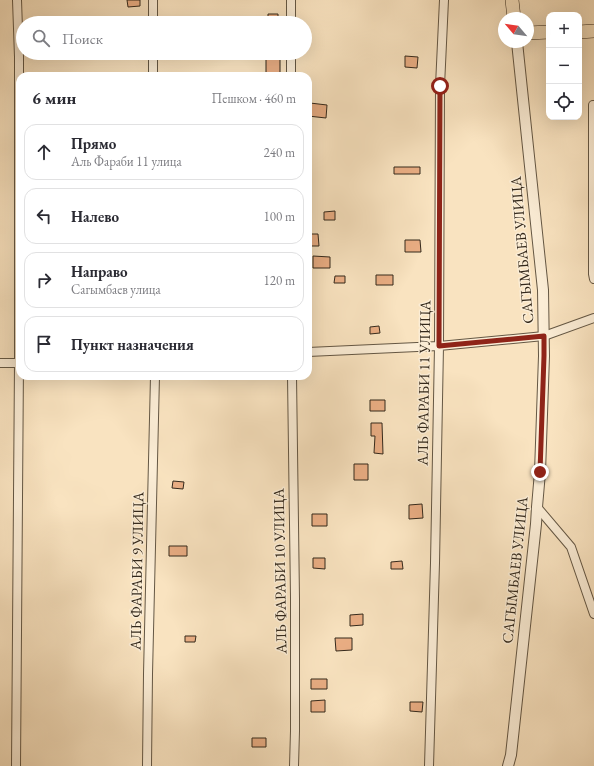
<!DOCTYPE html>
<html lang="ru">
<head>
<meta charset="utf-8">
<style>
	:root { --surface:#fff; --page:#f2f2f3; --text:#2b2b33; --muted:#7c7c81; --line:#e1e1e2 }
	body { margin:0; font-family:"EB Garamond",serif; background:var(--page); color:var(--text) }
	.controls { position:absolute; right:12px; top:12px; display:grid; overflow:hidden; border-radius:8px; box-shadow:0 4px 16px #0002 }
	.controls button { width:36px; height:36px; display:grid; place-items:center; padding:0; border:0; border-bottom:1px solid var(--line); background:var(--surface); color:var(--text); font:20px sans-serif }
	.compass { position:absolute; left:498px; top:12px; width:36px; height:36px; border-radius:50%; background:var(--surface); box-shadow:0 4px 16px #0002; rotate:299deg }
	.stop { position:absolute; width:12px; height:12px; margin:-9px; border:3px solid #8f2418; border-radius:50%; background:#fff }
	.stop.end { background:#8f2418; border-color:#fff; box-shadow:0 1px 4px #0008 }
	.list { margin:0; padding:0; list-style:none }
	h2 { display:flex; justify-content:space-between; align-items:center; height:52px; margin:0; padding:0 16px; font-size:17px }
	h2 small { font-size:13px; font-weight:400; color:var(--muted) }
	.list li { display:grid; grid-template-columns:26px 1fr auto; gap:12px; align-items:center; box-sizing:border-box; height:56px; margin:0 8px 8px; padding:0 8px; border:1px solid var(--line); border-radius:12px }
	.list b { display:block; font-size:15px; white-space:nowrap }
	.list p { margin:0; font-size:13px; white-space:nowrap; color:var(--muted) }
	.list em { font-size:13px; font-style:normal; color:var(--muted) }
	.icon { flex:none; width:22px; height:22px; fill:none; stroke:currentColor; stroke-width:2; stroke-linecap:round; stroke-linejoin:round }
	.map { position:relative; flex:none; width:594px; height:766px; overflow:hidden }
	.search { position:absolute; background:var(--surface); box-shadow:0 4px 16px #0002; left:16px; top:16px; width:296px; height:44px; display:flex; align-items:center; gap:10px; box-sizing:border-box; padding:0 14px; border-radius:22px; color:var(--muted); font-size:15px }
	.panel { position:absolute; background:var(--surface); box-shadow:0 4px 16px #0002; left:16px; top:72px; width:296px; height:308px; border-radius:12px }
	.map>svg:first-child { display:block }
	.building { fill:#eaae84; stroke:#33281b }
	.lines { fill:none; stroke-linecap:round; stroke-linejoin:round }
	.minor-casing { stroke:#645744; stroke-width:10 }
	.tertiary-casing { stroke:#645744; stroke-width:12 }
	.primary-casing { stroke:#33281b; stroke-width:14 }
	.minor { stroke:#fbedd6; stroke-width:8 }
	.tertiary { stroke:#fbedd6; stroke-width:10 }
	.primary { stroke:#f9e3c0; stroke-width:13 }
	.route { stroke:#8f2418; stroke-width:5 }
	.labels { text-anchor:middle; stroke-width:3; stroke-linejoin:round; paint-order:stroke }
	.street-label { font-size:15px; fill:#33281b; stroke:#fbedd6 }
</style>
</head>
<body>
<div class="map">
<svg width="594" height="766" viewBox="0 0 594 766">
	<rect width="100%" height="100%" fill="#f9e3c0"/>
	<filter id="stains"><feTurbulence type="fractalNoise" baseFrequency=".005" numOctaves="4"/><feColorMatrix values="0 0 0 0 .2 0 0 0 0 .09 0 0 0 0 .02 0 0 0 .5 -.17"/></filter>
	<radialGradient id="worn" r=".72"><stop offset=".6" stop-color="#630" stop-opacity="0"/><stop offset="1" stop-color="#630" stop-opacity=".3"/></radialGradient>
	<path class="building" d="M 127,0 L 140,0 L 140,6 L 128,7 Z
		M 268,14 L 278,14 L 278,20 L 268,20 Z
		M 405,56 L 418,57 L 417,68 L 405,67 Z
		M 266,59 L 280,59 L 280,74 L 266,75 Z
		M 310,103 L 327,105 L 326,118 L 308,116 Z
		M 394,167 L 420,167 L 420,174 L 394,174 Z
		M 335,211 L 335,220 L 324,220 L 324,212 Z
		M 311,234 L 318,234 L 319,246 L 311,246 Z
		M 405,240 L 420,240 L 421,252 L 405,252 Z
		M 313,256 L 330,257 L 330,268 L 313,268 Z
		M 376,275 L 393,275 L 393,285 L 376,285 Z
		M 335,276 L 345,276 L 345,283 L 334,283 Z
		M 379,326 L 380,333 L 370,334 L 370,327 Z
		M 370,400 L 385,400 L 385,411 L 370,411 Z
		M 371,423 L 382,423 L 383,454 L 374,453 L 375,436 L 371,436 Z
		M 354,464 L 368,464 L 368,480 L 354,480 Z
		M 173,481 L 184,482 L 183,489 L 172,488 Z
		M 422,504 L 423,518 L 409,519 L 409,505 Z
		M 312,514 L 327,514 L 327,526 L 312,526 Z
		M 169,546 L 187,546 L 187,556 L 169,556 Z
		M 313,558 L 325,558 L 325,569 L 313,568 Z
		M 402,561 L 403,569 L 391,569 L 391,562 Z
		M 363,614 L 363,625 L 350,626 L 350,615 Z
		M 185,636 L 196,636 L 195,642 L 185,642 Z
		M 335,638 L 352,638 L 352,650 L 336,651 Z
		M 311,679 L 327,679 L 327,689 L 311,689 Z
		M 325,700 L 325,712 L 311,712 L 311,701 Z
		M 410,702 L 423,702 L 422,712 L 410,711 Z
		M 252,738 L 266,738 L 266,747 L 252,747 Z"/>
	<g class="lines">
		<defs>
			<path id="minor" d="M 153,0 L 153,23
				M 291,0 L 291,23
				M 153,53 L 153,76
				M 291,53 L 291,76
				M 594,105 L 593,105 L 593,274 L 594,279
				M 308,352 L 439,346 L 544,336 L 594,318
				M 0,363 L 20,363
				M 292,376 L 295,598 L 295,731 L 294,766
				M 537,507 L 571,547 L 594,614
				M 16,766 L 19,363 L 19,57 L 17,0
				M 147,766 L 148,674 L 155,376
				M 429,766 L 435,563 L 439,346 L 440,86 L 444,0"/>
			<path id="tertiary" d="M 508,766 L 511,755 L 536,524 L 537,507 L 540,472 L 544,356 L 543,290 L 517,42"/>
			<path id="primary" d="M 512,0 L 514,18
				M 579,32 L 594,31
				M 528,33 L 549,32"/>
		</defs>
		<use href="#minor" class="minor-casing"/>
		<use href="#tertiary" class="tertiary-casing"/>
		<use href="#primary" class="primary-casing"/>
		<use href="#minor" class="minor"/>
		<use href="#tertiary" class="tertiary"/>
		<use href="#primary" class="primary"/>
	</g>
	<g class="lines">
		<path class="route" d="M 440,86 L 439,346 L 544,336 L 544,356 L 540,472"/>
	</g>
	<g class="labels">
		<g class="street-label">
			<text transform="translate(522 250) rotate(-95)" y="5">САГЫМБАЕВ УЛИЦА</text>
			<text transform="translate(424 383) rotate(-89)" y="5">АЛЬ ФАРАБИ 11 УЛИЦА</text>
			<text transform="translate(515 570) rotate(-84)" y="5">САГЫМБАЕВ УЛИЦА</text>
			<text transform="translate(137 571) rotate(-89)" y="5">АЛЬ ФАРАБИ 9 УЛИЦА</text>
			<text transform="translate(280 571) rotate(-91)" y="5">АЛЬ ФАРАБИ 10 УЛИЦА</text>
		</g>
	</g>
	<rect width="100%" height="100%" filter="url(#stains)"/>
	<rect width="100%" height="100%" fill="url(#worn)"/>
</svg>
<div class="controls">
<button>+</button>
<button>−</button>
<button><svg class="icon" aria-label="locate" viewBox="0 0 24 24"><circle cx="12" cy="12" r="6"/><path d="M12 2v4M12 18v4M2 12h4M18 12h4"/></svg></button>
</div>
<svg class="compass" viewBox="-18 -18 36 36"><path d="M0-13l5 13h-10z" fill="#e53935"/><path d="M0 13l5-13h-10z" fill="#7c7c81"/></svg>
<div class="stop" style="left:440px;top:86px"></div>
<div class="stop end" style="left:540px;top:472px"></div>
<div class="search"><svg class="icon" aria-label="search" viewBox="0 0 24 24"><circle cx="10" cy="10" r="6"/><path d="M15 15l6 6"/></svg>Поиск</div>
<section class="panel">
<h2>6 мин<small>Пешком · 460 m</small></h2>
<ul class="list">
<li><svg class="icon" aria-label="ahead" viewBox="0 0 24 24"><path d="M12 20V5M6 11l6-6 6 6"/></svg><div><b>Прямо</b><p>Аль Фараби 11 улица</p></div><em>240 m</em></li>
<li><svg class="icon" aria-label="left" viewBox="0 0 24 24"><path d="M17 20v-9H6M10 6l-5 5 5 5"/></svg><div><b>Налево</b></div><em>100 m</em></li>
<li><svg class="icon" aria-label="right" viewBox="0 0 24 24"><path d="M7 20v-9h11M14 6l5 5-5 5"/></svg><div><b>Направо</b><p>Сагымбаев улица</p></div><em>120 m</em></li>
<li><svg class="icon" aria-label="arrive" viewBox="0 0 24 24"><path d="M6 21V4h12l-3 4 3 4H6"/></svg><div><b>Пункт назначения</b></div></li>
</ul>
</section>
</div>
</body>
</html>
